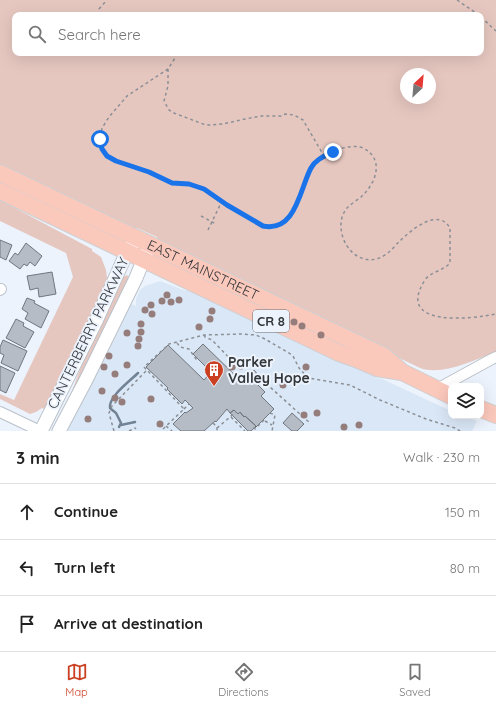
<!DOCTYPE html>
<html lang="en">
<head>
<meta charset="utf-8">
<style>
	:root { --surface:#fff; --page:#f6f6f6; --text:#222; --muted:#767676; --line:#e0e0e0; --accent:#cb4023 }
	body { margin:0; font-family:Quicksand,sans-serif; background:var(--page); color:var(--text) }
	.controls { position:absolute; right:12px; bottom:12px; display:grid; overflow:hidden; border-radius:8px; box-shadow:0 4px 16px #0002 }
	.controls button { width:36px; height:36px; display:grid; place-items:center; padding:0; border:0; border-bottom:1px solid var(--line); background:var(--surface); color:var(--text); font:20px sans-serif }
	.compass { position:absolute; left:400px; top:68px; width:36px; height:36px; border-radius:50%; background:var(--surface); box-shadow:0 4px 16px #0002; rotate:26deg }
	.stop { position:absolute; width:12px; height:12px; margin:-9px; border:3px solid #1a73e8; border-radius:50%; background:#fff }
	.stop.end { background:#1a73e8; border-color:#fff; box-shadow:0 1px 4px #0008 }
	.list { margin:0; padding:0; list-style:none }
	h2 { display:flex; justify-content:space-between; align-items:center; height:52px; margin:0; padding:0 16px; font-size:17px }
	h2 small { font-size:13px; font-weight:400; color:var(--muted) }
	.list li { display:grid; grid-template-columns:26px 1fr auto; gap:12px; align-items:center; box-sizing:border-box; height:56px; padding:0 16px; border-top:1px solid var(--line) }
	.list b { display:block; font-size:15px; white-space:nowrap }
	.list em { font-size:13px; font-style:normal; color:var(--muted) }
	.icon { flex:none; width:22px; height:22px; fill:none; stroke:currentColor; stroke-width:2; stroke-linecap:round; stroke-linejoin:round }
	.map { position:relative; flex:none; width:496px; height:431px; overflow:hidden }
	.search { position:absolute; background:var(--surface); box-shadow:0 4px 16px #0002; left:12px; right:12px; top:12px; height:44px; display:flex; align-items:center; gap:10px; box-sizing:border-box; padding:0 14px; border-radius:8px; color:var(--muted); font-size:15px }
	.sheet { height:220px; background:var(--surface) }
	nav { display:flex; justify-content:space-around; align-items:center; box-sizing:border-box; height:56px; border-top:1px solid var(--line); background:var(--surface); font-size:11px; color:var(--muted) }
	nav a { display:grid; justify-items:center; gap:2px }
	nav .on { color:var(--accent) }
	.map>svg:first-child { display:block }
	.built { fill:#dae7f6 }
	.green { fill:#e6c7c0; fill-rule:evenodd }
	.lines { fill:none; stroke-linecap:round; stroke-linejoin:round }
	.stream { stroke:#728396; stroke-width:2.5 }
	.building { fill:#b5bcc5; stroke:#6f767e }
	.minor-casing { stroke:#bac1c9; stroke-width:12 }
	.tertiary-casing { stroke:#bac1c9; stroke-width:15 }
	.primary-casing { stroke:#cecfd0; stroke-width:18 }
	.path { stroke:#8c9096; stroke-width:1.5; stroke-dasharray:3 3; stroke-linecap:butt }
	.minor { stroke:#fff; stroke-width:10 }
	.tertiary { stroke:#fff; stroke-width:13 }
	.primary { stroke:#fbc8bc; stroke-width:16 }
	.tree { fill:#957d7c }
	.route { stroke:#1a73e8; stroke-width:5 }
	.labels { text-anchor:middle; stroke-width:4; stroke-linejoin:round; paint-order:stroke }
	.shield { fill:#ecf3fc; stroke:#6b6f74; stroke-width:1 }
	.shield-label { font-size:13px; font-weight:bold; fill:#34373a }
	.street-label { font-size:14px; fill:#34373a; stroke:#ecf3fc }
	.poi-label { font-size:14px; font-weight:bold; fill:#34373a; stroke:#ecf3fc; text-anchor:start }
</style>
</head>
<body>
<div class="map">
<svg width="496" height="431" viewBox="0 0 496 431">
	<rect width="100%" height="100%" fill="#ecf3fc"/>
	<path class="built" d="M 160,281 L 186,291 L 187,289 L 215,300 L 380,379 L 380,378 L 451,411 L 451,416 L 463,416 L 477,421 L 472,431 L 66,431 L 104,361 L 131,304 L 136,306 L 136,299 L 140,290 L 145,286 Z"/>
	<path class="green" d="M 0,0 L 496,0 L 496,352 C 474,360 443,376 420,368 L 158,242 L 157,237 L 137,228 L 134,230 L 0,167 ZM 15,15 L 481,15 L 481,53 L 15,53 ZM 406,74 L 430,74 L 430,98 L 406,98 Z
		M 0,200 L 92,249 L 92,251 L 101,257 L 106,270 L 107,278 L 104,291 L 47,410 L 42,408 L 36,412 L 30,414 L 0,399 L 0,394 L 14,400 L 73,277 L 66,253 L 0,221 Z
		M 127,275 L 129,278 L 61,420 L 89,346 L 123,277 Z"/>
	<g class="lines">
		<path class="stream" d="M 110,408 C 108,397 130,381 138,373
			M 111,409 L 116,413 L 121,423 L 119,427
			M 121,425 L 135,422"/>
	</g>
	<path class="building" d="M 0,240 L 12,245 L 6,260 L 0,257 Z
		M 26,243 L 42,256 L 35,266 L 30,262 L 27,266 L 24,264 L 20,269 L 9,261 L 15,253 L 18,255 Z
		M 52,272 L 56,294 L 39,297 L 38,288 L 30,290 L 27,276 Z
		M 27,298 L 35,301 L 34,303 L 49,311 L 41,328 L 25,319 L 28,313 L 22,309 Z
		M 16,319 L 24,323 L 23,326 L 34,332 L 25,348 L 6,338 Z
		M 3,340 L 27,351 L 18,371 L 1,363 L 4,355 L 0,353 L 0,347 Z
		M 203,344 L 242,382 L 254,370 L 259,376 L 254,381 L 265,392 L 261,396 L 274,409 L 255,428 L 256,426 L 245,416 L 244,417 L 240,412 L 238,414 L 234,410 L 230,413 L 227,409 L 216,422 L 215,421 L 204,431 L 181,431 L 173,424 L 185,412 L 186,413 L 193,408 L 185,400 L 182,404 L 167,389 L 168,388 L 146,367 L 168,345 L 204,380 L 211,372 L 193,354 Z
		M 0,366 L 15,373 L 6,393 L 0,390 Z
		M 234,410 L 238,414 L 240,412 L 244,417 L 245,416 L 256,426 L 251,431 L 248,431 L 230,413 Z
		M 292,413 L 304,424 L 297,431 L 292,431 L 283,423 Z"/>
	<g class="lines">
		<defs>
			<path id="minor" d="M 0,290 L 1,289
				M 437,389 L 490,360 L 496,357
				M 0,412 L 40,431"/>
			<path id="tertiary" d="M 41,431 L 96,321 L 127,252 L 133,244
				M 59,431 L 87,378 L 136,278 L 147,251"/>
			<g id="primary">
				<path id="s1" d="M 0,173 L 384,356 L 402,372 L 451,396"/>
				<path d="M 0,191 L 339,353 L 356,359 L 377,368 L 402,372"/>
				<path d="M 481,409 L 496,415"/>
			</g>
		</defs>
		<use href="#minor" class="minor-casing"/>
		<use href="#tertiary" class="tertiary-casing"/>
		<use href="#primary" class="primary-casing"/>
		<path class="path" d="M 457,0 L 479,15
			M 98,15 L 99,9 L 107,0
			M 481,17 L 496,31
			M 176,53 L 175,58 L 168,69 L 127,96 L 109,117 L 102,128 L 100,139 L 102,149 L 107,156 L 116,161 L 140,169 L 172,183 L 189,184 L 204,189 L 227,205 L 263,226 C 301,234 298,180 315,162 C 321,156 331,152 339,149 C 347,147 355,145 363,148 C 385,159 376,183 362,196 C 358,200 352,203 348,207 C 344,211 341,218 341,224 C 340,250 366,272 389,252 C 393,249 396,244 400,241 C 411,230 438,207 450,228 L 450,263 C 443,271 430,272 425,280 C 394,328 472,319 496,314
			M 168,69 L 168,86 L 164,101 L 169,110 L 174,113 L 203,124 L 209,125 L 223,124 L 245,119 L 262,116 L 281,116 L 285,114 L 294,115 L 303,120 L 324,156
			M 201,216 L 216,224
			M 208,230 L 222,201
			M 204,335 L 205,337 L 212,340 L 237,366 L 231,371
			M 177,343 L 180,347 L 189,349 L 196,359 L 197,358
			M 257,378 L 259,380 L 261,379 L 310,423
			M 184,409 L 189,404
			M 270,413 L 275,415 L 272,431
			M 231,417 L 245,431
			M 265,421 L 272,425
			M 213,423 L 217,427 L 217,431
			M 166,426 L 172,431
			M 254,427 L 255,429 L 264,420
			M 217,428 L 236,412
			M 163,429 L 184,409 L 144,367 L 169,344 L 204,335 L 242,334 L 256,335 L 265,339 L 289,353 L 293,356 L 299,368 L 308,378 L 350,385 L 380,400 L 426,419 L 455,428 L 460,431
			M 114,431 L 109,413 L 112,406 L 146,371
			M 129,431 L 135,428 L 136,429"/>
		<use href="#minor" class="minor"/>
		<use href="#tertiary" class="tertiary"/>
		<use href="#primary" class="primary"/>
	</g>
	<g class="tree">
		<circle cx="167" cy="295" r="3.5"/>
		<circle cx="179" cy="300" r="3.5"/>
		<circle cx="162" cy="301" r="3.5"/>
		<circle cx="171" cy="302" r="3.5"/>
		<circle cx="151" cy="305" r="3.5"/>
		<circle cx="145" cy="310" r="3.5"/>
		<circle cx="212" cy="311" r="3.5"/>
		<circle cx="152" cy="314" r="3.5"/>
		<circle cx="210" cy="319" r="3.5"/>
		<circle cx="294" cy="322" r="3.5"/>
		<circle cx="141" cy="324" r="3.5"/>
		<circle cx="302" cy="326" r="3.5"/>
		<circle cx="199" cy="327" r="3.5"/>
		<circle cx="141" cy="332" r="3.5"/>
		<circle cx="127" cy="333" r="3.5"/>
		<circle cx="321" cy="335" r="3.5"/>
		<circle cx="139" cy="339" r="3.5"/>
		<circle cx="138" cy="346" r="3.5"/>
		<circle cx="109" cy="356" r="3.5"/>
		<circle cx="127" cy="365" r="3.5"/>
		<circle cx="241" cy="366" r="3.5"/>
		<circle cx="104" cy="367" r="3.5"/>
		<circle cx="232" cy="367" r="3.5"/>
		<circle cx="306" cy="367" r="3.5"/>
		<circle cx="115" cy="374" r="3.5"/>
		<circle cx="283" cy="385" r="3.5"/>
		<circle cx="102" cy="391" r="3.5"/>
		<circle cx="115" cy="398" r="3.5"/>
		<circle cx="151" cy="399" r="3.5"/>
		<circle cx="122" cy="402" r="3.5"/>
		<circle cx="317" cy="413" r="3.5"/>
		<circle cx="304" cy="415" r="3.5"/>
		<circle cx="88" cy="419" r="3.5"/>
		<circle cx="160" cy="424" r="3.5"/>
		<circle cx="359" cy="425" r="3.5"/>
		<circle cx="344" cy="427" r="3.5"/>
	</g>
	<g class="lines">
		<path class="route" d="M 100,139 L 102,149 L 107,156 L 116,161 L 149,172 L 172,183 L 189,184 L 204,189 L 227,205 L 263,226 C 296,233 300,188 311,168 C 316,159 325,156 333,152"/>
	</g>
	<defs>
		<symbol id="building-pin" viewBox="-11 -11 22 30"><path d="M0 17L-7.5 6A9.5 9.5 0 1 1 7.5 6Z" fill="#cb4023" stroke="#ecf3fc"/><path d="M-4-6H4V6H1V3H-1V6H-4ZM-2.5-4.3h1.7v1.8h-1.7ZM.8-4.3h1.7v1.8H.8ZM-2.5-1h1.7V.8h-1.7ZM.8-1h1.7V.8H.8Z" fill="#fff"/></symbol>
	</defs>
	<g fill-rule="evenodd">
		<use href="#building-pin" x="203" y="359" width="22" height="30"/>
	</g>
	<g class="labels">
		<rect class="shield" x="253" y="310" width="36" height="22" rx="3"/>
		<g class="shield-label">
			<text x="271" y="326">CR 8</text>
		</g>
		<g class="street-label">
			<text dy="5" stroke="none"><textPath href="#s1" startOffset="225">EAST MAINSTREET</textPath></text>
			<text transform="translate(88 333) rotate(-64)" y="5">CANTERBERRY PARKWAY</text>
		</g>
		<g class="poi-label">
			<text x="228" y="367">Parker<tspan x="228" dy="16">Valley Hope</tspan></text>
		</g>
	</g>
</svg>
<div class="controls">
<button><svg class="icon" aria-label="layers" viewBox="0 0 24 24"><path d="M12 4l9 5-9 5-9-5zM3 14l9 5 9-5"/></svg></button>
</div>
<svg class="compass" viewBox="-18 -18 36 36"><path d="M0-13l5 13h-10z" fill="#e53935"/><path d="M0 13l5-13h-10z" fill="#767676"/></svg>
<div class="stop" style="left:100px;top:139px"></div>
<div class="stop end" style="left:333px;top:152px"></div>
<div class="search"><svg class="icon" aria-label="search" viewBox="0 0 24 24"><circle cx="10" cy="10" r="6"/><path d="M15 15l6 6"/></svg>Search here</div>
</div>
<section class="sheet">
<h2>3 min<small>Walk · 230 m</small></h2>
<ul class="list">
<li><svg class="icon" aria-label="ahead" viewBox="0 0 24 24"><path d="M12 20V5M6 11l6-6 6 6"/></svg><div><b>Continue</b></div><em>150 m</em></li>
<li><svg class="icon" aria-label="left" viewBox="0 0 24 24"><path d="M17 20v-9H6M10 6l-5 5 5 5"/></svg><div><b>Turn left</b></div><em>80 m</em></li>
<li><svg class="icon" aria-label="arrive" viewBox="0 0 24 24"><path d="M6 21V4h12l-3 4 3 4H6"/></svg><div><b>Arrive at destination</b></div></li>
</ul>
</section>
<nav>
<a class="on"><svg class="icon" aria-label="map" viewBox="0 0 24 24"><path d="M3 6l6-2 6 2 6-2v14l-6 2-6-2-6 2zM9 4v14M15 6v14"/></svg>Map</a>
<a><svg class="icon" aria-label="directions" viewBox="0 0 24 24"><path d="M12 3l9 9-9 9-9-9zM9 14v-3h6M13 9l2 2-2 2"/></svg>Directions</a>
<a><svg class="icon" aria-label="saved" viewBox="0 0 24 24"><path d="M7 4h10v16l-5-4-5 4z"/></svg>Saved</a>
</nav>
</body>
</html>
